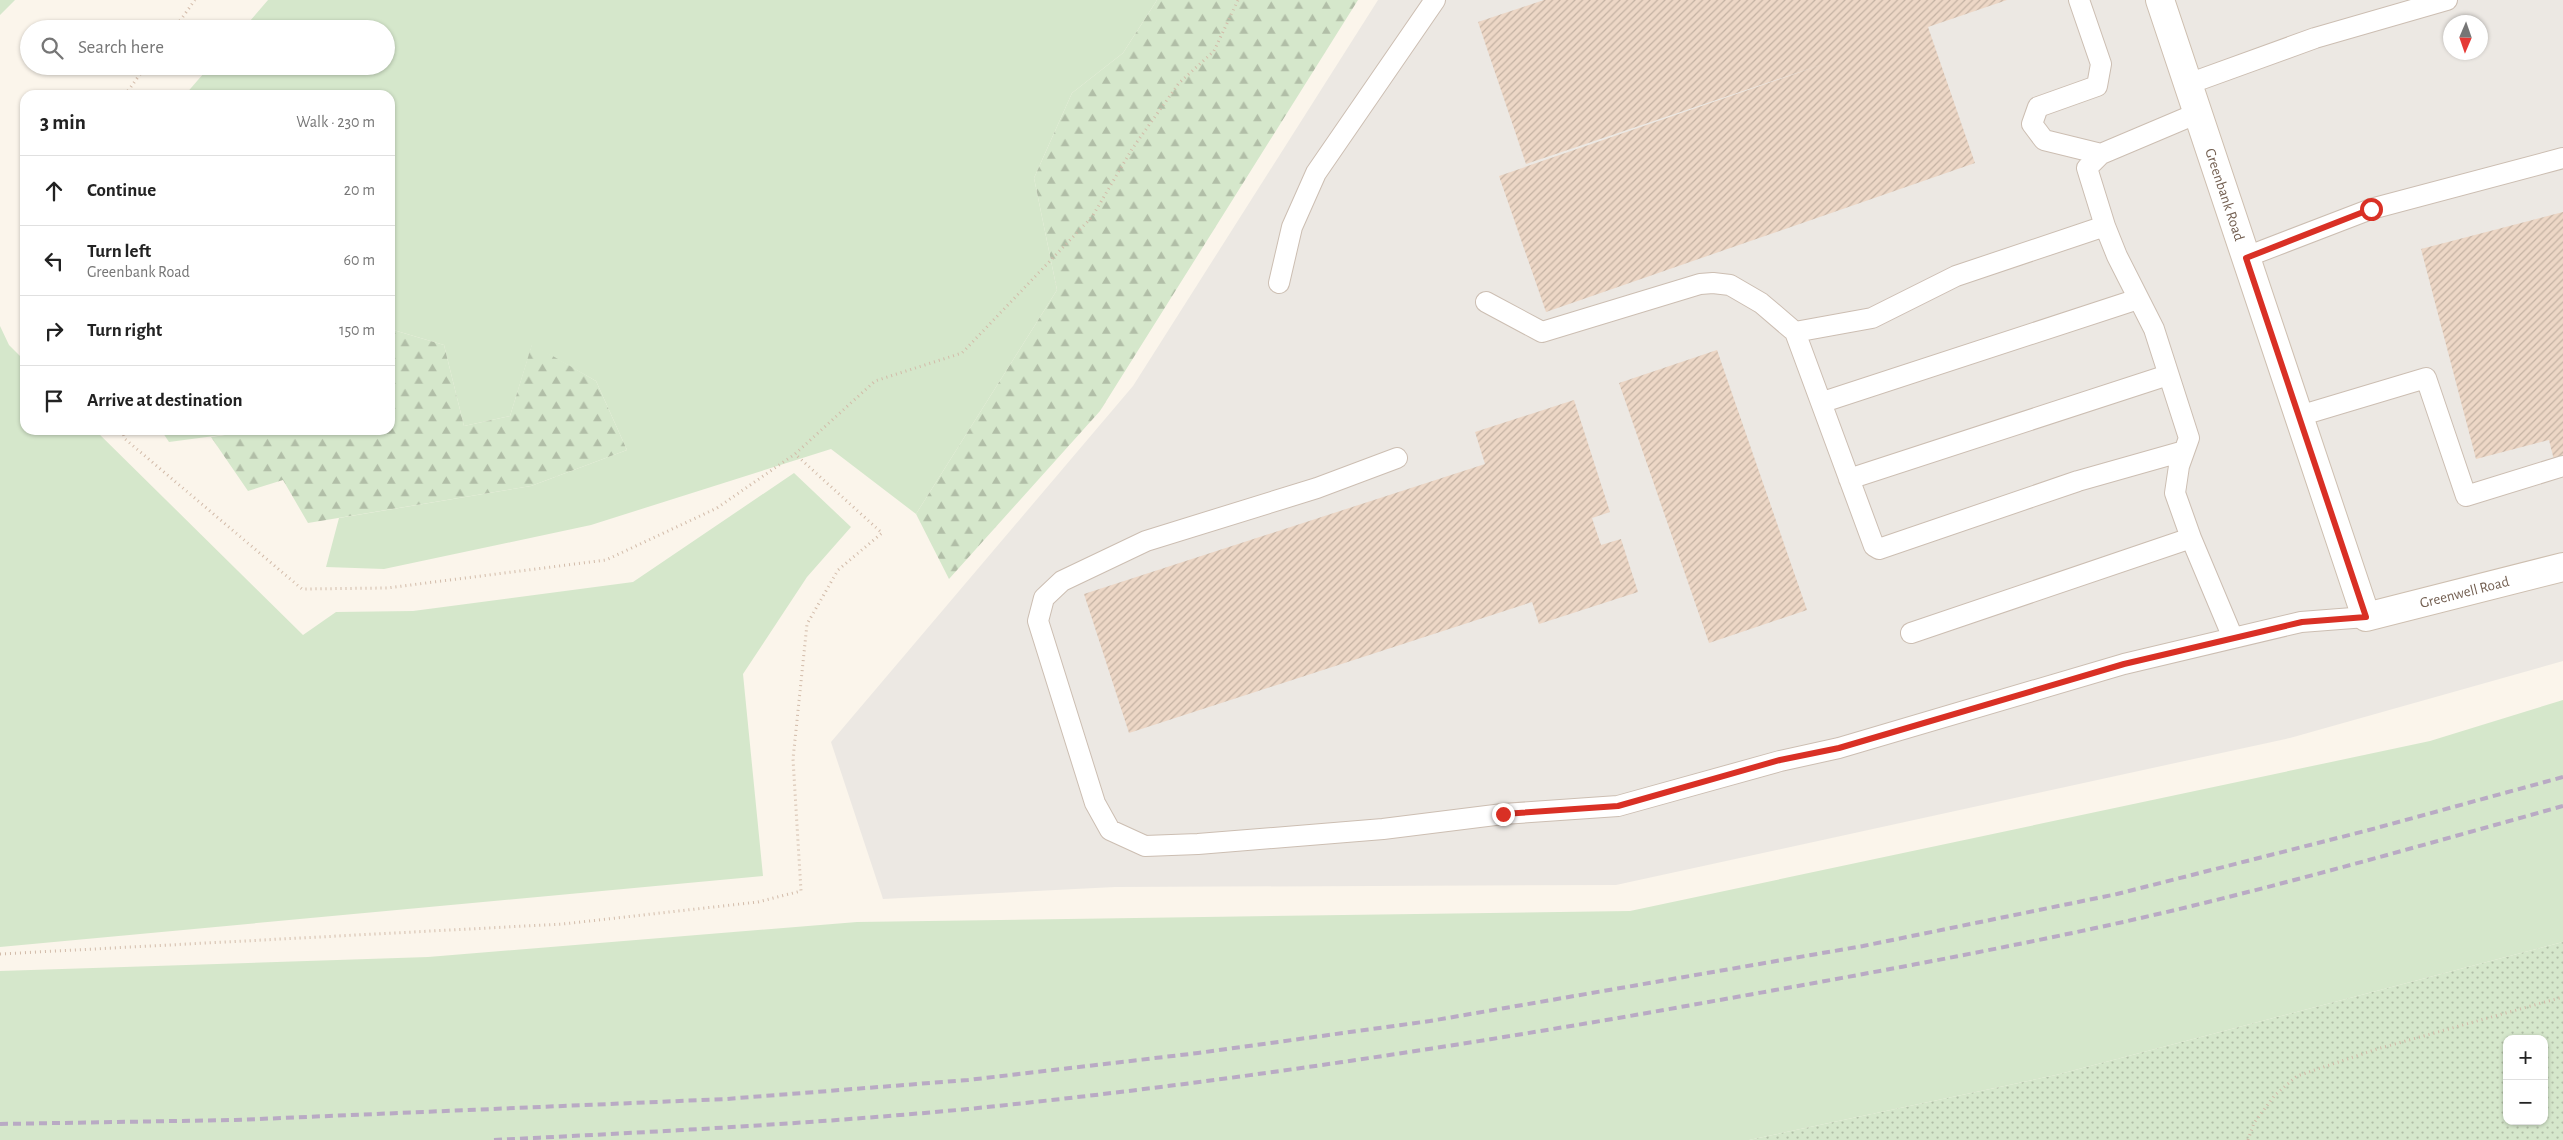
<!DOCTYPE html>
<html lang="en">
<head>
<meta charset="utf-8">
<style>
	:root { --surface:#fff; --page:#f2f2f2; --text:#222; --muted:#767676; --line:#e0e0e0 }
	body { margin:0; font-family:"Alegreya Sans",sans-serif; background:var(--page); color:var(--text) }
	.controls { position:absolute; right:15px; bottom:15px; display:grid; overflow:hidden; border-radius:10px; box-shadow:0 1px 4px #0004 }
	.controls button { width:45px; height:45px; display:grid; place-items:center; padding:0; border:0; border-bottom:1px solid var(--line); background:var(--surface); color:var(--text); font:25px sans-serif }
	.compass { position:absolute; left:2443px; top:15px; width:45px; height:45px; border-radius:50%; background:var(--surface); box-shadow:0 1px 4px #0004; rotate:182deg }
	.stop { position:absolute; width:15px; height:15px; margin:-11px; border:4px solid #d93025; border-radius:50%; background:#fff }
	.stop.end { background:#d93025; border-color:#fff; box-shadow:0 1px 5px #0008 }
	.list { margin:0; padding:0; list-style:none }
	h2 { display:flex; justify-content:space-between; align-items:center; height:65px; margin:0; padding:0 20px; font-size:21px }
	h2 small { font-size:16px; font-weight:400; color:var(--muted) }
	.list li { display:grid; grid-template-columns:32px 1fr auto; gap:15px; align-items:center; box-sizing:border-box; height:70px; padding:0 20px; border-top:1px solid var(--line) }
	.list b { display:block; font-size:19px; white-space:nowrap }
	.list p { margin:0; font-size:16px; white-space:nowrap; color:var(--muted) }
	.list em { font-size:16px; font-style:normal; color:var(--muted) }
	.icon { flex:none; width:28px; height:28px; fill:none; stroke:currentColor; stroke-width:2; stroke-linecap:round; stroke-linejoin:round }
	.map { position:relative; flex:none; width:2563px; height:1140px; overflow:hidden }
	.search { position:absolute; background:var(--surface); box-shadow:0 1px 4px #0004; left:20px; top:20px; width:375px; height:55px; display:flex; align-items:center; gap:12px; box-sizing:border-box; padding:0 18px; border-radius:28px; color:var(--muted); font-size:19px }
	.panel { position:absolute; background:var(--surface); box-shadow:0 1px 4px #0004; left:20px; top:90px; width:375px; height:345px; border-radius:15px }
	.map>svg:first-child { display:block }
	.industrial { fill:#ece8e3; fill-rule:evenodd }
	.grass { fill:#d5e7cb }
	.forest { fill:url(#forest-firs) }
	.park { fill:url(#park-dots); fill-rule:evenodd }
	.building { fill:url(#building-hatch) }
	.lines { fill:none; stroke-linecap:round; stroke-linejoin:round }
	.lane-casing { stroke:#ccbeb2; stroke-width:22 }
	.secondary-casing { stroke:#cebfb0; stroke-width:30 }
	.path { stroke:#d2bba9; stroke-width:3; stroke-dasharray:1 4; stroke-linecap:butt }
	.lane { stroke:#fff; stroke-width:20 }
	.secondary { stroke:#fff; stroke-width:28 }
	.rail { stroke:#b9aac4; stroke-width:4; stroke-dasharray:8 5; stroke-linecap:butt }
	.route { stroke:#d93025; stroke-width:6 }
	.labels { text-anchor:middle; stroke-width:4; stroke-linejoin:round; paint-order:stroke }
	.street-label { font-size:15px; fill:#735f51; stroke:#fdf9f1 }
</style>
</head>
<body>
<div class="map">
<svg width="2563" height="1140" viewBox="0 0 2563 1140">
	<defs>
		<pattern id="forest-firs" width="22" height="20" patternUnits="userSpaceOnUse" patternTransform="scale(1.25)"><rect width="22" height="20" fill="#d5e7cb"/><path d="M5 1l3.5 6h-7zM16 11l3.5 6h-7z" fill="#b1bea7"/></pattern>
		<pattern id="park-dots" width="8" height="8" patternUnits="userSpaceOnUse" patternTransform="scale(1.25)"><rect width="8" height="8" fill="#d5e7cb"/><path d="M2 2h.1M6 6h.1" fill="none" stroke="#b1bea7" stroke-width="1.8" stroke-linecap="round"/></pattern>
		<pattern id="building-hatch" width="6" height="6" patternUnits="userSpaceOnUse" patternTransform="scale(1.25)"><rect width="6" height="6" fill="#edd7c6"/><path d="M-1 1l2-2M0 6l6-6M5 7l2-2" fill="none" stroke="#c4b2a3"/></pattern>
	</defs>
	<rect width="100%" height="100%" fill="#fbf5eb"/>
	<path class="industrial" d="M 1378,0 L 2563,0 L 2563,661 L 2290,738 L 1616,885 L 1115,887 L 883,899 L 831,742 L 1133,386 ZM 2450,22 L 2480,22 L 2480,52 L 2450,52 Z"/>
	<path class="grass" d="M 0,0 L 15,0 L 0,15 Z
		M 268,0 L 1157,0 L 1123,53 L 1072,93 L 1034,178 L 1057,290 L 916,514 L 831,449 L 591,525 L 384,569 L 326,567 L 339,518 L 531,486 L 627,450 L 596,381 L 532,345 L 510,416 L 464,426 L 444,345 L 390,329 L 390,95 L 185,95 L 210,66 L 386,66 L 386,29 L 243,29 Z
		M 0,326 L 9,345 L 25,361 L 25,430 L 95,430 L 303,635 L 336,612 L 413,611 L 633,582 L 794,473 L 851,527 L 807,577 L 743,674 L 763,876 L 0,947 Z
		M 161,430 L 260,430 L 169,442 Z
		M 2563,700 L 2563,942 L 2056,1075 L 1749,1140 L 0,1140 L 0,971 L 428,957 L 857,922 L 1630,911 L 2430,741 Z"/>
	<path class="forest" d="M 1157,0 L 1358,0 L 1100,411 L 949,579 L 916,514 L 1057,290 L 1034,178 L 1072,93 L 1123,53 Z
		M 390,329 L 444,345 L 464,426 L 510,416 L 532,344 L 596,381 L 627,450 L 531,486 L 308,523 L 283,480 L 248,491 L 211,437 L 260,430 L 390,430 Z"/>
	<path class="park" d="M 2563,942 L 2563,1140 L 1749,1140 L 2056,1075 ZM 2507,1039 L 2544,1039 L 2544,1121 L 2507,1121 Z"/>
	<path class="building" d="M 1544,0 L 2007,0 L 1928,27 L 1975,163 L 1546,312 L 1499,176 L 1832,61 L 1526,164 L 1478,22 Z
		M 2563,212 L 2563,458 L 2554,460 L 2549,440 L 2476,459 L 2421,249 Z
		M 1717,350 L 1807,610 L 1709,643 L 1619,383 Z
		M 1574,400 L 1610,512 L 1592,518 L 1601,545 L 1621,539 L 1638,592 L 1539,624 L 1532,602 L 1129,733 L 1084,594 L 1485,464 L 1475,432 Z"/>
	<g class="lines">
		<defs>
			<path id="lane" d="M 2079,0 L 2101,64 L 2097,86 L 2038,107 L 2032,124 L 2044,140 L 2101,154
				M 2188,84 L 2315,38 L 2447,0
				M 2105,226 L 2087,168 L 2101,154 L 2198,113
				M 2246,257 L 2371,209 L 2563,158
				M 1279,283 L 1292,227 L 1316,173 L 1435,0
				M 1486,302 L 1542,332 L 1700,284 L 1713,283 L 1730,285 L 1761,303 L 1795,332 L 1874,546 L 1879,549 L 2078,481 L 2184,451
				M 1795,332 L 1872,318 L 1956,276 L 2105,226 L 2117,256 L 2154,329 L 2189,438 L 2179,466 L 2175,493 L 2191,538
				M 1823,402 L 2138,299
				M 2299,416 L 2426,378 L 2466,496 L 2563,466
				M 1397,458 L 1317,488 L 1146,541 L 1062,581 L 1044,598 L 1038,621 L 1095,803 L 1110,830 L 1145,846 L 1198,844 L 1383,829 L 1503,814 L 1618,806 L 1780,761 L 1839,748 L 2124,664 L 2301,622 L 2366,617
				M 1849,479 L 2168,375
				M 1911,633 L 2191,538 L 2233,638"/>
			<g id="secondary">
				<path id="s1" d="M 2160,0 L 2366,617 L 2563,567"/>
			</g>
		</defs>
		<use href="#lane" class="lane-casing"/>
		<use href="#secondary" class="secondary-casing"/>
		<path class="path" d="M 174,29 L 195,0
			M 125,95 L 146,66
			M 122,430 L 125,439 L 302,589 L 387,588 L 606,560 L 717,508 L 795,454 L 875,381 L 962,353 L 1092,217 L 1132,149 L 1179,83 L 1214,51 L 1238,0
			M 0,954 L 563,924 L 758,902 L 801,891 L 793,759 L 807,624 L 838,570 L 882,533 L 795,454
			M 2248,1140 L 2254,1123 L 2275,1095 L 2297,1076 L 2377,1049 L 2563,997"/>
		<use href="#lane" class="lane"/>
		<use href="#secondary" class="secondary"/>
		<path class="rail" d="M 0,1124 L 235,1120 L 726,1099 L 968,1080 L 1198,1053 L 1430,1021 L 1863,946 L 2117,894 L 2369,830 L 2563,777
			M 494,1140 C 652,1132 810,1124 968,1109 C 1195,1086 1422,1052 1647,1013 C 1803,985 1959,958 2114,924 C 2264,891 2415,847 2563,806"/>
	</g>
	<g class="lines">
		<path class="route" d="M 1503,814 L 1618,806 L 1780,760 L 1839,748 L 2124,664 L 2302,622 L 2366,617 L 2246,258 L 2371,209"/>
	</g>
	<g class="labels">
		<g class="street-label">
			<text dy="5" stroke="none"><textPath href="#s1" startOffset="205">Greenbank Road</textPath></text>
			<text dy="5" stroke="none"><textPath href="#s1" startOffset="752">Greenwell Road</textPath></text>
		</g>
	</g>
</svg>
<div class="controls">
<button>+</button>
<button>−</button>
</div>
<svg class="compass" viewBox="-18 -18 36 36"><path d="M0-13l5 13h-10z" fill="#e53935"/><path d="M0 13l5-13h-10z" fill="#767676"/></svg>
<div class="stop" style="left:2371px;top:209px"></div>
<div class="stop end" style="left:1503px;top:814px"></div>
<div class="search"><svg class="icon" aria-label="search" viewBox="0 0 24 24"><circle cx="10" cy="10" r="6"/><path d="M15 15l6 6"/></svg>Search here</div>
<section class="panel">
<h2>3 min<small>Walk · 230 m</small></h2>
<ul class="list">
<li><svg class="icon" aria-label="ahead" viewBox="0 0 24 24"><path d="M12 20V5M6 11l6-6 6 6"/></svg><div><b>Continue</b></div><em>20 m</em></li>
<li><svg class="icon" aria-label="left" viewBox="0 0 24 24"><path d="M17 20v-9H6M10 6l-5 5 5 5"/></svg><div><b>Turn left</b><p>Greenbank Road</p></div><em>60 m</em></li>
<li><svg class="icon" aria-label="right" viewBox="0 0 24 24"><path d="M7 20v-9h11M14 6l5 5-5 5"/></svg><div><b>Turn right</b></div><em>150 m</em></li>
<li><svg class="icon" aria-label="arrive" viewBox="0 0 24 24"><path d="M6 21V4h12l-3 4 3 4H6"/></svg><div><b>Arrive at destination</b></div></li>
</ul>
</section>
</div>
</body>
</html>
